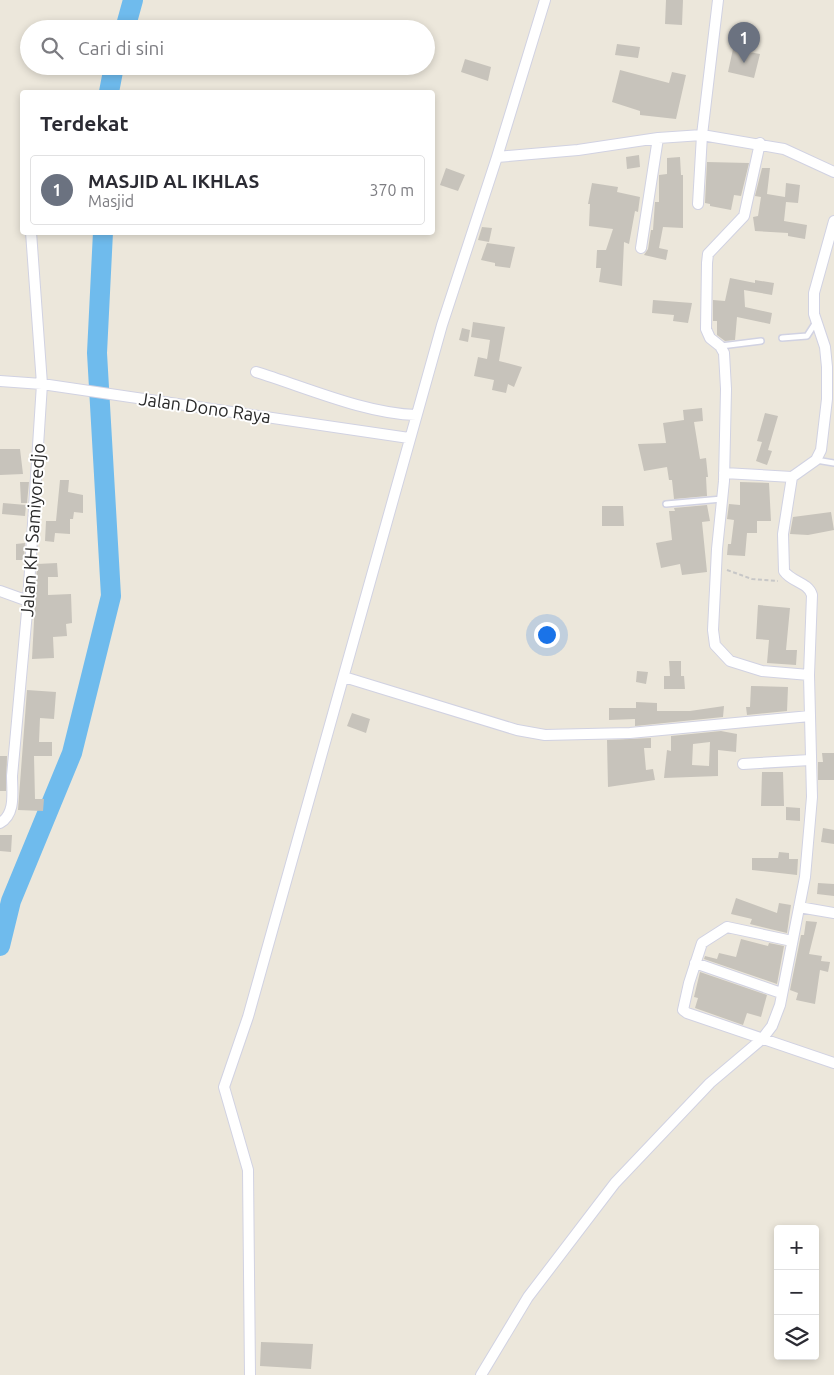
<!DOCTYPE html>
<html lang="id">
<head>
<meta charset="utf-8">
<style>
	:root { --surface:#fff; --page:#f2f2f3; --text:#2b2b33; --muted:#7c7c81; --line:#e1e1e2; --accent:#b45309 }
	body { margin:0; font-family:Ubuntu,sans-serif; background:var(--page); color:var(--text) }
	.controls { position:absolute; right:15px; bottom:15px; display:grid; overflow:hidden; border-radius:5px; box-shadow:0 2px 8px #0003 }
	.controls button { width:45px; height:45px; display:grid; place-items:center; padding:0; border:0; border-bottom:1px solid var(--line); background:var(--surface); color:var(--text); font:25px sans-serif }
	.you { position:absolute; left:546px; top:634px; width:18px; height:18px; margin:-12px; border:4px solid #fff; border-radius:50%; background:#1a73e8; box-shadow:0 0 0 8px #1a73e833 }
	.badge { display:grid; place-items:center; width:32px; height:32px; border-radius:50%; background:var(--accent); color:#fff; font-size:16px; font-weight:700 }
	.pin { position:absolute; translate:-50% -41px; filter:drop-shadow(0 1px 2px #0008) }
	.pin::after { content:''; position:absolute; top:26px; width:18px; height:15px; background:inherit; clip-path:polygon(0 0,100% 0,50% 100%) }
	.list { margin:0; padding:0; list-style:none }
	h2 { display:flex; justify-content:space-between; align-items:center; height:65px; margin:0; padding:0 20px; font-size:21px }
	h2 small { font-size:16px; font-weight:400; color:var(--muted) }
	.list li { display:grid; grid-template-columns:32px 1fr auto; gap:15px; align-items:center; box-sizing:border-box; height:70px; margin:0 10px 10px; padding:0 10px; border:1px solid var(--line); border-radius:5px }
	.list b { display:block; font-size:19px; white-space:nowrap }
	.list p { margin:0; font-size:16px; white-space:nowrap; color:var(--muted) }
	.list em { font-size:16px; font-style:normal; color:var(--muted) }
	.icon { flex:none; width:28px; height:28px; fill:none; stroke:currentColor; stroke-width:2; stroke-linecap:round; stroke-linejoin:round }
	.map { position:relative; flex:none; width:834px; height:1375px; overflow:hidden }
	.search { position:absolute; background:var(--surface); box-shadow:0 2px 8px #0003; left:20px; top:20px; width:415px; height:55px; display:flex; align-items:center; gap:12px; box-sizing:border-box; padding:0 18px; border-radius:28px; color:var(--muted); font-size:19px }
	.panel { position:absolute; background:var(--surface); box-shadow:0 2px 8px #0003; left:20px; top:90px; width:415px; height:145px; border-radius:5px }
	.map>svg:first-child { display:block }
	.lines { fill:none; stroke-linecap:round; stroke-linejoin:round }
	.river { stroke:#6fbbed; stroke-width:20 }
	.building { fill:#c7c3bb; fill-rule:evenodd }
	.service-casing { stroke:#d1d2e2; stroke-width:8 }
	.minor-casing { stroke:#d1d2e2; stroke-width:12 }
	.path { stroke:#c7c7c7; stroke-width:2; stroke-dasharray:4 2.5; stroke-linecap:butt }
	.service { stroke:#fff; stroke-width:5 }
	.minor { stroke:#fff; stroke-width:10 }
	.labels { text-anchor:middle; stroke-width:4; stroke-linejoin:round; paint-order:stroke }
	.street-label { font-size:18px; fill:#292929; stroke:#fff }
</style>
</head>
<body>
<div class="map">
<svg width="834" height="1375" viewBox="0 0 834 1375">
	<rect width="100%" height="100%" fill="#ece7db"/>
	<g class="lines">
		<path class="river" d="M 125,29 L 133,0
			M 109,92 L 114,66
			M 0,946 L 11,901 L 72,753 L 111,596 L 97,353 L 103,232"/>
	</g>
	<path class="building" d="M 666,0 L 683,0 L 682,25 L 665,24 Z
		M 617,44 L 640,47 L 638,58 L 615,55 Z
		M 733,49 L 760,54 L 754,78 L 728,72 Z
		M 465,59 L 491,67 L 488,81 L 461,72 Z
		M 620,70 L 669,83 L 672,72 L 686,75 L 676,119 L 640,115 L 640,111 L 612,102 Z
		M 639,155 L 640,167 L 627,169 L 626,157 Z
		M 680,157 L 681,175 L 683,175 L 683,228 L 663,227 L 659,248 L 668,250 L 666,260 L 644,255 L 648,249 L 651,230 L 653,230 L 655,202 L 659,202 L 659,175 L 667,174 L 667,158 Z
		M 707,162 L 749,163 L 741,196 L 734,195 L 731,210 L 710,206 L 710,204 L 705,203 Z
		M 446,168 L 465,175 L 458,191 L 440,185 Z
		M 762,168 L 770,168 L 767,194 L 785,197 L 786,183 L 800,185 L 798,203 L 786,202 L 784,221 L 807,225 L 805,239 L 788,236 L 788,233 L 755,231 L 753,217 L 758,216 L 761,197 L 755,196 Z
		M 592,183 L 618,187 L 617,192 L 640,197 L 638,212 L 635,211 L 629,244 L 624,242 L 622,286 L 599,282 L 601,268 L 596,268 L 597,250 L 606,250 L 613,229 L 589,226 L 590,204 L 588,204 Z
		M 482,227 L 492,228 L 489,242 L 478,240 Z
		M 487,243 L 515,247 L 510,268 L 495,266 L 495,263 L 481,260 Z
		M 730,278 L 755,283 L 755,280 L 774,283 L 772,295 L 744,290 L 745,307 L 772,313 L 770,324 L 737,317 L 735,340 L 725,341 L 717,335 L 717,321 L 713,321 L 713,300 L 725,301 Z
		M 653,300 L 692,303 L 688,323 L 673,321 L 674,315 L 652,313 Z
		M 473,322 L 505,327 L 499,361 L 522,367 L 514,387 L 508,384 L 506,393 L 492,390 L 494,380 L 474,376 L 478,357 L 487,359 L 490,340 L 471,337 Z
		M 462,328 L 470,330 L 468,342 L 459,340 Z
		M 702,408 L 703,421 L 694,422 L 700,459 L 706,458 L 708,477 L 706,477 L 707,496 L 674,499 L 672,480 L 669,480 L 667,467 L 644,471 L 638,444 L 666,443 L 663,423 L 684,420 L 683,410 Z
		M 765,413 L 778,416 L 768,450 L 772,451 L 767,465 L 756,461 L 762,442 L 757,441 Z
		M 0,449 L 20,449 L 23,474 L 0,475 Z
		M 60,480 L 69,480 L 68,492 L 83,495 L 83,513 L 74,512 L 73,519 L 70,519 L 70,534 L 55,533 L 54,542 L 45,541 L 46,521 L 56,521 Z
		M 20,482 L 29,482 L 27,503 L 21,503 Z
		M 740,482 L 769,483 L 771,521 L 757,521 L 757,533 L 747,533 L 745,556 L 727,555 L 728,544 L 731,544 L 734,520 L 727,519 L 729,504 L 740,505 Z
		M 3,503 L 26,505 L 25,516 L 2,514 Z
		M 707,505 L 710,521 L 702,522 L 707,572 L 682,575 L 680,564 L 661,568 L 656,543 L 672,540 L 669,511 L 675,511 L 674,508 Z
		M 602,506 L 623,506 L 624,526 L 602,526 Z
		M 831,512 L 834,530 L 808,535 L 790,534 L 793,517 Z
		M 25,543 L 24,560 L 16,560 L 16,544 Z
		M 57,563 L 58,577 L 48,577 L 48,595 L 71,594 L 72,623 L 66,624 L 67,636 L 53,637 L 54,658 L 32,659 L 37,564 Z
		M 758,605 L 790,608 L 786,650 L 797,650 L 796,665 L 767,663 L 769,640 L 756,639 Z
		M 669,661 L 681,661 L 681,676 L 684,676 L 685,689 L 664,689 L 664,676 L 670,676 Z
		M 637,671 L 648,672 L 646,684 L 636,682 Z
		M 751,686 L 788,687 L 787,711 L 747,715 L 746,707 L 750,707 Z
		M 27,690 L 56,692 L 54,719 L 40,718 L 39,742 L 52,742 L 52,756 L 34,756 L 35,799 L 44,799 L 43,811 L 18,810 Z
		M 636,702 L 657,703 L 657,711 L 690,711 L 724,706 L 723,717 L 635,726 L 635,719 L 609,720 L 609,708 L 636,708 Z
		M 352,713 L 370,719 L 366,733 L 347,726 Z
		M 721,731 L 737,734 L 736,752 L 718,750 L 718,776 L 664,778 L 667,750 L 671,751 L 671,736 ZM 710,742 L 709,766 L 692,765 L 693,744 Z
		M 651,738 L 651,748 L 644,748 L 646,770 L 653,769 L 655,780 L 608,787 L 607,740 Z
		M 822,753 L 834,753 L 834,780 L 818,780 L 818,762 L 823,762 Z
		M 0,756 L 7,756 L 6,791 L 0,791 Z
		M 762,772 L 783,772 L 784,806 L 761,806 Z
		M 786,807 L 800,808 L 800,821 L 786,820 Z
		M 823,828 L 834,830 L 834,844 L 821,842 Z
		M 0,835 L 12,835 L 11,852 L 0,851 Z
		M 779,852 L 789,853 L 789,859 L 798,859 L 797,875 L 752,870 L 752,858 L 778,858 Z
		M 818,883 L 834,884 L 834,896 L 817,894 Z
		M 736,898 L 777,913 L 779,903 L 791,905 L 787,933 L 750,924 L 752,919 L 731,914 Z
		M 806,921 L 817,922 L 809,954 L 822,956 L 821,961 L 830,962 L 828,972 L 820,970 L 815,1004 L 796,1000 L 798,993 L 790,990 L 801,935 L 804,935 Z
		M 741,939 L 768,946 L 769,943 L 784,946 L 777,984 L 704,959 L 705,956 L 717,959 L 719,953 L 736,957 Z
		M 700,972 L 767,995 L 761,1017 L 747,1013 L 743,1025 L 695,1008 L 698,998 L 694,997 Z
		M 261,1342 L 313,1344 L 311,1369 L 260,1366 Z"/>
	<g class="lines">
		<defs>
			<path id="service" d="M 782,338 L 807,336 L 816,322
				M 721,346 L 761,341
				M 816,460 L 834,463
				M 666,504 L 722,499"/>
			<path id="minor" d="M 760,143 L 744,216 L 708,254 L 707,263 L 706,329 L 710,338 L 720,346 L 724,353 L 726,389 L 724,481 L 717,549 L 713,630 L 715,645 L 730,661 L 762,671 L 809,675
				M 497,157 L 578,150 L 658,138 L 702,135 L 784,149 L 834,172
				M 698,204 L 702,135 L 718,0
				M 641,248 L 658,138
				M 256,372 C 305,387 366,414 416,415
				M 0,381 L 42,384 L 409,438
				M 724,473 L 792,477
				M 0,591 L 28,601
				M 344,677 L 517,730 L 545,735 L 630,733 L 810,716
				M 743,764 L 810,760
				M 0,823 C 16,814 12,792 12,776 L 28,601 L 42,384 L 31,232
				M 799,907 L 834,913
				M 792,941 L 727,927 L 702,943 L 689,983 L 683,1010 L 687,1013 L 834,1063
				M 695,963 L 781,993
				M 250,1375 L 248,1170 L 224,1087 L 248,1017 L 442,325 L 497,157 L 545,0
				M 481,1375 L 528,1297 L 615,1183 L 710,1083 L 762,1039 L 772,1026 L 780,1005 L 805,877 L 812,797 L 809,675 L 812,595 C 808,582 791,582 784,571 L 783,534 L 792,477 L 816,460 L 821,450 L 827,399 L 827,367 L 825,347 L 814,314 L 814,293 L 834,221"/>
		</defs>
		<use href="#service" class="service-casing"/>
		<use href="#minor" class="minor-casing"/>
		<path class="path" d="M 727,570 L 752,579 L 778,581"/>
		<use href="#service" class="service"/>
		<use href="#minor" class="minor"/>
	</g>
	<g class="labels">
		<g class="street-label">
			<text transform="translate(205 408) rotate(8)" y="6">Jalan Dono Raya</text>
			<text transform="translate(33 530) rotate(-86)" y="6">Jalan KH Samiyoredjo</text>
		</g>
	</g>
</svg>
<div class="controls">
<button>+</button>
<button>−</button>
<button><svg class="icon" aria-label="layers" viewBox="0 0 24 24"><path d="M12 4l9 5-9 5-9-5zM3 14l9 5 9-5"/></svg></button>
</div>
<div class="you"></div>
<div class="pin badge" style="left:744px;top:63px;background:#6b7280">1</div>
<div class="search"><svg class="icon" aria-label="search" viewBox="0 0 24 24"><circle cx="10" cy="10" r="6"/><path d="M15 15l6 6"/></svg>Cari di sini</div>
<section class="panel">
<h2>Terdekat<small></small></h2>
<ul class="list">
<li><span class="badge" style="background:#6b7280">1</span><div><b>MASJID AL IKHLAS</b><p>Masjid</p></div><em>370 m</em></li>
</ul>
</section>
</div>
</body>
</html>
